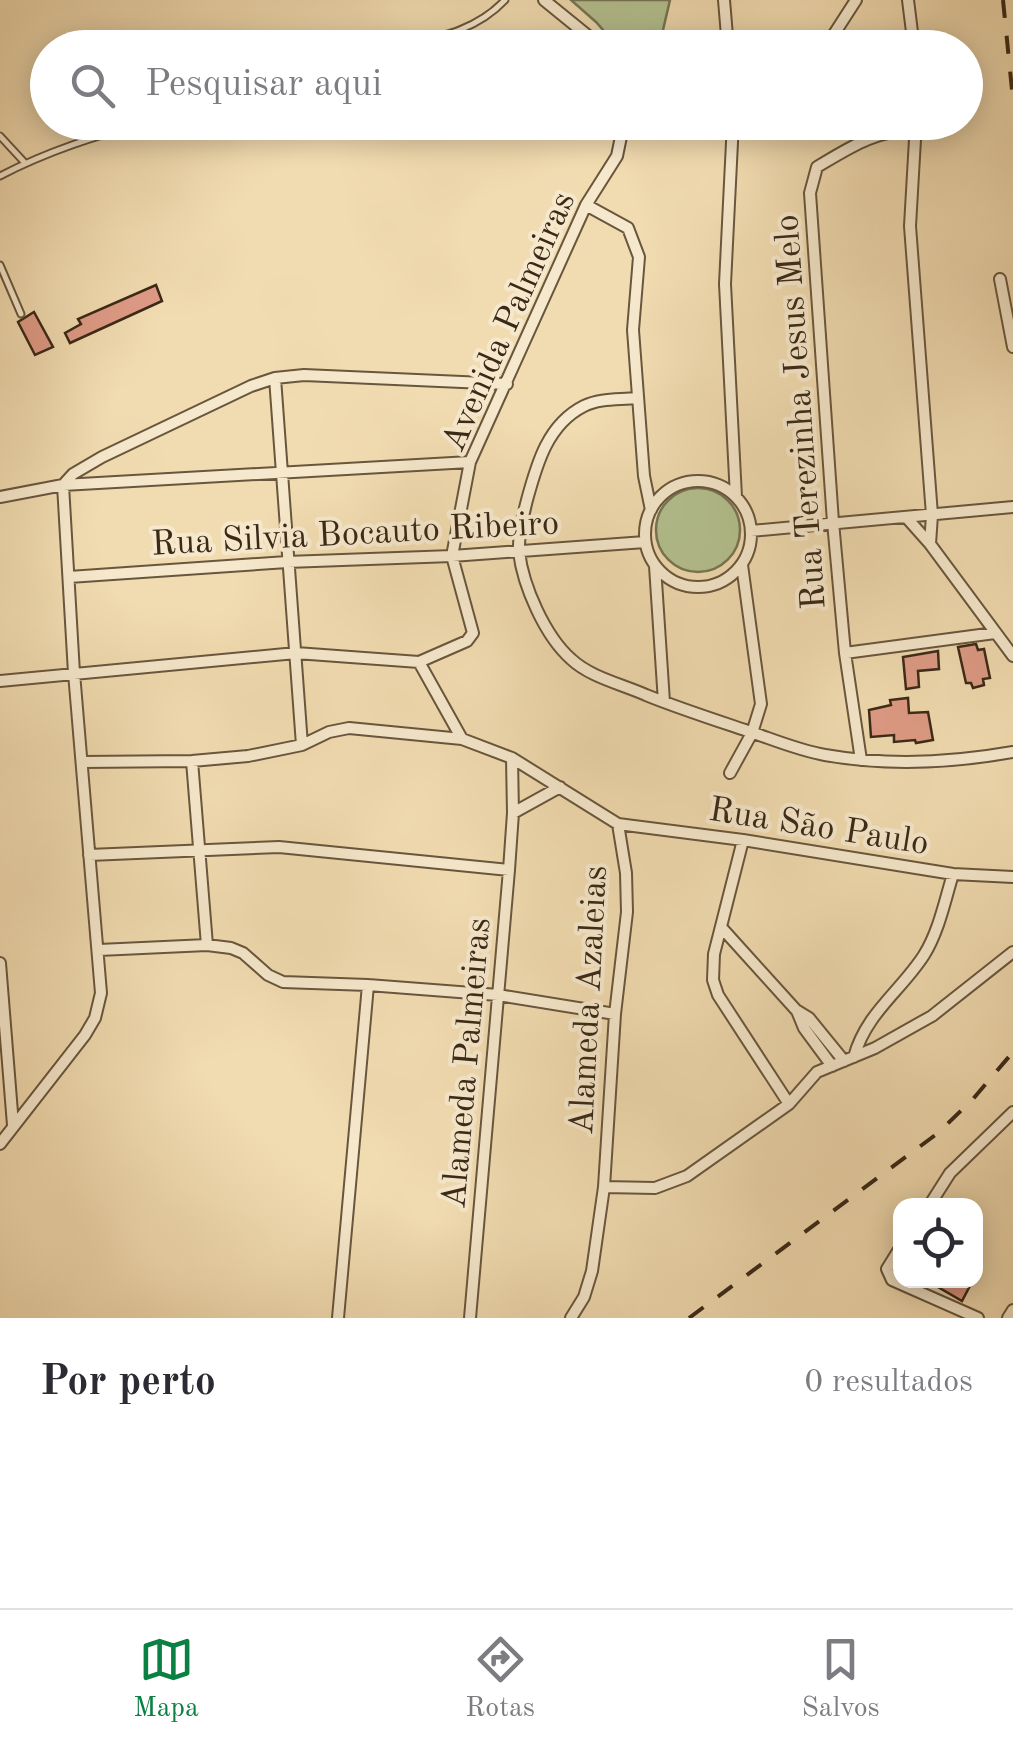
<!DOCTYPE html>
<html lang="pt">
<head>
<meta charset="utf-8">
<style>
	:root { --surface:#fff; --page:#f7f7f7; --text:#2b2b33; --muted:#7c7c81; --line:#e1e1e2; --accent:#0b8043 }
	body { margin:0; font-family:"Old Standard TT",serif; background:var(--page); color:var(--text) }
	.controls { position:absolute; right:30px; bottom:30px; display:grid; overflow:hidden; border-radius:20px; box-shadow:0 5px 25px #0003 }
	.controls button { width:90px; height:90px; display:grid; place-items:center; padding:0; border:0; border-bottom:2px solid var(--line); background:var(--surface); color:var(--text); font:50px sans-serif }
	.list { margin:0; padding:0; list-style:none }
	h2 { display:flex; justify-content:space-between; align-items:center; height:130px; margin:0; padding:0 40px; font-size:42px }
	h2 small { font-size:32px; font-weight:400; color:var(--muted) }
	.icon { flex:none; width:55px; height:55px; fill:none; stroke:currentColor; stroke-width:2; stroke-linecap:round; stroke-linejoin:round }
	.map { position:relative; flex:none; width:1013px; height:1318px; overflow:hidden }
	.search { position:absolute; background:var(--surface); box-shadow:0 5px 25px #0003; left:30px; right:30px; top:30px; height:110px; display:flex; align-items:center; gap:25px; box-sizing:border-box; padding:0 35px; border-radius:55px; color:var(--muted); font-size:38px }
	.sheet { height:290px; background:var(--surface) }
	nav { display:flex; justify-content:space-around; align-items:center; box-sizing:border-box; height:140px; border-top:2px solid var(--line); background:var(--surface); font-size:28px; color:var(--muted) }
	nav a { display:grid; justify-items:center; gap:5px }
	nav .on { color:var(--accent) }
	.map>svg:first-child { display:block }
	.green { fill:#b4c190; stroke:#777554; stroke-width:2.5 }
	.building { fill:#df9b86; stroke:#3a2917; stroke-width:2.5 }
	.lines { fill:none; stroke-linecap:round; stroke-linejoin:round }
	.lane-casing { stroke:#68563d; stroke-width:9 }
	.street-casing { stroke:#68563d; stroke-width:14 }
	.lane { stroke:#f6e8cc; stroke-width:5 }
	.street { stroke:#f6e8cc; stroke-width:10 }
	.rail { stroke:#3a2917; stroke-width:4; stroke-dasharray:18 18; stroke-linecap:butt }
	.labels { text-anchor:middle; stroke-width:8; stroke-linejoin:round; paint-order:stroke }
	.street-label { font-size:35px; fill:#3a2917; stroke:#f6e8cc }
</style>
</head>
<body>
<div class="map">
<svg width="1013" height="1318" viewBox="0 0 1013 1318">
	<rect width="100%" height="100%" fill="#f1dbb0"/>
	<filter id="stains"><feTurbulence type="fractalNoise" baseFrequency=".002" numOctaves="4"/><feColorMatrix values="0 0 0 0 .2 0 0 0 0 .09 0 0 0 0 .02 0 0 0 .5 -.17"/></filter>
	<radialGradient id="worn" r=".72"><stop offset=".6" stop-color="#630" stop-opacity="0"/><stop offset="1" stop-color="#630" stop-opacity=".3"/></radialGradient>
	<path class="green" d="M 571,0 L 670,0 L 659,47 L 618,47 L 596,22 Z
		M656 530a42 42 0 1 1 84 0a42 42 0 1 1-84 0Z"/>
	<path class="building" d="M 156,285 L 162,301 L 70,343 L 65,333 L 81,324 L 78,319 Z
		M 34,312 L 53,347 L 35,355 L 18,322 Z
		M 976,644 L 978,650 L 984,649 L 990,678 L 983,679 L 984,685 L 973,688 L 971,683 L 966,683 L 958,647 Z
		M 938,651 L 939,669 L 918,671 L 919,687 L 906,689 L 903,657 Z
		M 908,698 L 909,713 L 928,712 L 933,740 L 916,743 L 915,740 L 894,742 L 894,735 L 871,737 L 869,710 L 891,705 L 890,700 Z
		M 926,1280 L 973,1280 L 962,1301 Z"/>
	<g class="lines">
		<defs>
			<path id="lane" d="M 394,48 C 435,38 475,32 505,0
				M 0,136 L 25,163
				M 0,176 C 48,151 96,136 147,122
				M 0,265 L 21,314"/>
			<path id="street" d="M 544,0 L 587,35 L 597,48
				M 724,0 L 728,48
				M 908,0 L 914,48
				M 825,48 L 856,0
				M 733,122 L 725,284 L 736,497
				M 916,122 L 910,226 L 932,515 L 930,544
				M 586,205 L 628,228 L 639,257 L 633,330 L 644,476 L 651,510
				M 1000,279 L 1013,347
				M 275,378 L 302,745
				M 636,398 C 620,400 600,398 584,406 C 548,424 537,463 527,500 C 523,516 518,535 519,552 C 523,586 545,636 571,659 C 590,677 621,684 646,695 C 678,708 712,719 745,730 C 772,739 797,750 825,755 C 887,766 951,763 1013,752
				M645 534a53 53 0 1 1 106 0a53 53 0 1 1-106 0Z
				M 0,497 L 63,485 L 470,462
				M 906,517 L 930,544 L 1013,656
				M 751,531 L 1013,507
				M 655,566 L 664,702
				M 69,577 L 287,562 L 452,556 L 645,542
				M 845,653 L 995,633
				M 0,681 L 296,653 L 419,662
				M 462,739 L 419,662 L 467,641 L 473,633 L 452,556 L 470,462 L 586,205 L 617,156 L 624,122
				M 861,760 L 845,653 L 833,522 L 810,193 L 817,167 C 849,148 877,129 916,130
				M 192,761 L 207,945
				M 82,762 L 192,761 L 248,756 L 302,745 L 329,732 L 349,728 L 462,739 L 512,758 L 618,824 L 626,873 L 627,912 L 615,1014 L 604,1187 L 592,1271 L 584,1297 L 571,1318
				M 730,773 L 752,733 L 761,704 L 742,565
				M 513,813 L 560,787
				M 618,824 L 743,840 L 953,874 L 1013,877
				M 743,840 L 714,954 L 713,980 L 718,995 L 789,1104
				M 89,855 L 279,847 L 509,870
				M 721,927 L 796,1010 L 809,1018 L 844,1061
				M 99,950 L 207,945 L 231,948 L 243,953 L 268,975 L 283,982 L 368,985 L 498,995 L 615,1014
				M 0,963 L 13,1125
				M 797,1011 L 804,1028 L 832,1066
				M 854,1057 C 866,1013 901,991 924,955 C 939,931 945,900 953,874
				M 0,1144 L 85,1035 L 95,1018 L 101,993 L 74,673 L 63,485 L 73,474 L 102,457 L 251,386 L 275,378 L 304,375 L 507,384
				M 604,1187 L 655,1188 L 687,1176 L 789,1104 L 817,1072 L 875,1048 L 932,1016 L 1013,952
				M 929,1206 L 950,1173 L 1013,1112
				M 900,1248 L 887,1269 L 892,1280 L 978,1318
				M 338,1318 L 368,985
				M 470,1318 L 509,870 L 513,813 L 512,758
				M 1008,1318 L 1013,1310"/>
		</defs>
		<use href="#lane" class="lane-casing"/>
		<use href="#street" class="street-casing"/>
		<use href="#lane" class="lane"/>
		<use href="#street" class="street"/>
		<path class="rail" d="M 1003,0 L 1013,100
			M 689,1318 L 938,1133 L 973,1099 L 1013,1052"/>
	</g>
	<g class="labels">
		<g class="street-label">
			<text transform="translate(507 321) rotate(-66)" y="12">Avenida Palmeiras</text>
			<text transform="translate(799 412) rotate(-94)" y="12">Rua Terezinha Jesus Melo</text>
			<text transform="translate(355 532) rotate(-3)" y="12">Rua Silvia Bocauto Ribeiro</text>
			<text transform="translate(819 825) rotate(9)" y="12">Rua São Paulo</text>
			<text transform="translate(587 1000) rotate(-87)" y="12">Alameda Azaleias</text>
			<text transform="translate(465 1063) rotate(-85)" y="12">Alameda Palmeiras</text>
		</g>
	</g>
	<rect width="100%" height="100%" filter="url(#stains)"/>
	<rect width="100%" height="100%" fill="url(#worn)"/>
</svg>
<div class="controls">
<button><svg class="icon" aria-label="locate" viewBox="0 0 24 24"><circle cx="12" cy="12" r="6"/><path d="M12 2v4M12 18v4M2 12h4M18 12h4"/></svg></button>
</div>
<div class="search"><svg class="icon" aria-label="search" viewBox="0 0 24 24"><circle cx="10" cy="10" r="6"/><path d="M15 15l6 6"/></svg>Pesquisar aqui</div>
</div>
<section class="sheet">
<h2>Por perto<small>0 resultados</small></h2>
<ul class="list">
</ul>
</section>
<nav>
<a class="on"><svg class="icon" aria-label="map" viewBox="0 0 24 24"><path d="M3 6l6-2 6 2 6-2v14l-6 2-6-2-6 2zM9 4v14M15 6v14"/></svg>Mapa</a>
<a><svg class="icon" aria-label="directions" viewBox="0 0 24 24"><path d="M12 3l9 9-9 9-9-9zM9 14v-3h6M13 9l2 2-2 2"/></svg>Rotas</a>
<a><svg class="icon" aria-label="saved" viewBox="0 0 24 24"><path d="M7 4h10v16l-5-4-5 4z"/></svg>Salvos</a>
</nav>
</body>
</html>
